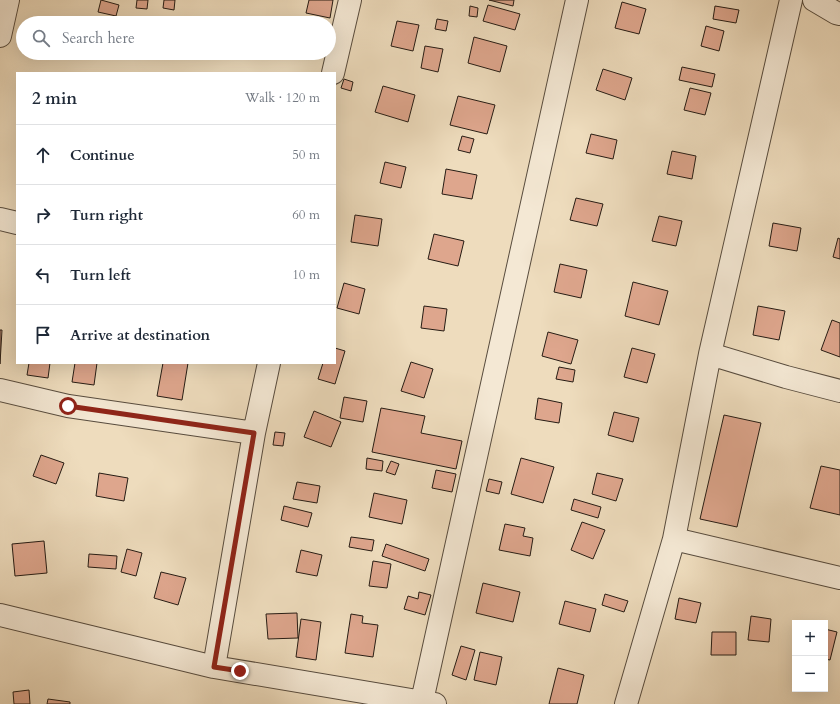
<!DOCTYPE html>
<html lang="en">
<head>
<meta charset="utf-8">
<style>
	:root { --surface:#fff; --page:#f6f6f7; --text:#1f2937; --muted:#747a83; --line:#e0e1e3 }
	body { margin:0; font-family:Cardo,serif; background:var(--page); color:var(--text) }
	.controls { position:absolute; right:12px; bottom:12px; display:grid; overflow:hidden; border-radius:0px; box-shadow:0 4px 16px #0002 }
	.controls button { width:36px; height:36px; display:grid; place-items:center; padding:0; border:0; border-bottom:1px solid var(--line); background:var(--surface); color:var(--text); font:20px sans-serif }
	.stop { position:absolute; width:12px; height:12px; margin:-9px; border:3px solid #8f2418; border-radius:50%; background:#fff }
	.stop.end { background:#8f2418; border-color:#fff; box-shadow:0 1px 4px #0008 }
	.list { margin:0; padding:0; list-style:none }
	h2 { display:flex; justify-content:space-between; align-items:center; height:52px; margin:0; padding:0 16px; font-size:17px }
	h2 small { font-size:13px; font-weight:400; color:var(--muted) }
	.list li { display:grid; grid-template-columns:26px 1fr auto; gap:12px; align-items:center; box-sizing:border-box; height:60px; padding:0 16px; border-top:1px solid var(--line) }
	.list b { display:block; font-size:15px; white-space:nowrap }
	.list em { font-size:13px; font-style:normal; color:var(--muted) }
	.icon { flex:none; width:22px; height:22px; fill:none; stroke:currentColor; stroke-width:2; stroke-linecap:round; stroke-linejoin:round }
	.map { position:relative; flex:none; width:840px; height:704px; overflow:hidden }
	.search { position:absolute; background:var(--surface); box-shadow:0 4px 16px #0002; left:16px; top:16px; width:320px; height:44px; display:flex; align-items:center; gap:10px; box-sizing:border-box; padding:0 14px; border-radius:22px; color:var(--muted); font-size:15px }
	.panel { position:absolute; background:var(--surface); box-shadow:0 4px 16px #0002; left:16px; top:72px; width:320px; height:292px; border-radius:0px }
	.map>svg:first-child { display:block }
	.building { fill:#dea68d; stroke:#261c14 }
	.lines { fill:none; stroke-linecap:round; stroke-linejoin:round }
	.street-casing { stroke:#584c3e; stroke-width:24 }
	.street { stroke:#f4e8d4; stroke-width:22 }
	.route { stroke:#8f2418; stroke-width:5 }
</style>
</head>
<body>
<div class="map">
<svg width="840" height="704" viewBox="0 0 840 704">
	<rect width="100%" height="100%" fill="#eedcbd"/>
	<filter id="stains"><feTurbulence type="fractalNoise" baseFrequency=".005" numOctaves="4"/><feColorMatrix values="0 0 0 0 .2 0 0 0 0 .09 0 0 0 0 .02 0 0 0 .5 -.17"/></filter>
	<radialGradient id="worn" r=".72"><stop offset=".6" stop-color="#630" stop-opacity="0"/><stop offset="1" stop-color="#630" stop-opacity=".3"/></radialGradient>
	<path class="building" d="M 101,0 L 119,5 L 116,16 L 98,12 Z
		M 137,0 L 148,0 L 147,9 L 136,8 Z
		M 164,0 L 175,0 L 174,10 L 163,8 Z
		M 309,0 L 333,0 L 330,18 L 306,13 Z
		M 489,0 L 514,0 L 513,6 Z
		M 622,2 L 646,9 L 639,34 L 615,28 Z
		M 488,5 L 520,14 L 515,30 L 483,21 Z
		M 470,6 L 478,8 L 477,17 L 469,16 Z
		M 715,6 L 739,10 L 736,23 L 713,19 Z
		M 437,19 L 448,21 L 446,31 L 435,29 Z
		M 397,21 L 419,25 L 413,51 L 391,46 Z
		M 706,26 L 724,31 L 719,51 L 701,46 Z
		M 474,37 L 507,46 L 500,72 L 468,63 Z
		M 425,46 L 443,49 L 438,72 L 421,68 Z
		M 682,67 L 715,74 L 712,87 L 679,80 Z
		M 603,69 L 632,78 L 625,100 L 596,90 Z
		M 344,79 L 353,82 L 351,91 L 341,88 Z
		M 383,86 L 415,95 L 408,122 L 375,112 Z
		M 690,88 L 711,93 L 705,115 L 684,110 Z
		M 458,96 L 495,105 L 487,134 L 450,125 Z
		M 591,134 L 617,140 L 613,159 L 586,153 Z
		M 462,136 L 474,139 L 470,153 L 458,150 Z
		M 672,151 L 696,156 L 692,179 L 667,174 Z
		M 385,162 L 406,167 L 401,188 L 380,183 Z
		M 446,169 L 477,175 L 472,199 L 442,194 Z
		M 576,198 L 603,204 L 597,226 L 570,220 Z
		M 355,215 L 382,219 L 378,246 L 351,242 Z
		M 659,216 L 682,221 L 676,246 L 652,241 Z
		M 773,223 L 801,228 L 797,251 L 769,246 Z
		M 434,234 L 464,241 L 458,266 L 428,259 Z
		M 838,238 L 840,239 L 840,259 L 833,257 Z
		M 560,264 L 587,270 L 581,298 L 554,292 Z
		M 633,282 L 668,291 L 659,325 L 625,316 Z
		M 344,283 L 365,289 L 359,314 L 337,308 Z
		M 424,306 L 447,309 L 444,331 L 421,328 Z
		M 758,306 L 785,311 L 779,340 L 753,335 Z
		M 832,320 L 840,323 L 840,357 L 821,350 Z
		M 0,330 L 2,330 L 0,364 Z
		M 548,332 L 578,340 L 571,364 L 542,356 Z
		M 335,348 L 345,351 L 335,384 L 318,379 L 323,363 L 335,363 Z
		M 632,348 L 655,354 L 647,383 L 624,377 Z
		M 411,362 L 433,369 L 424,398 L 401,391 Z
		M 29,363 L 50,363 L 48,378 L 27,375 Z
		M 75,363 L 97,363 L 94,385 L 72,382 Z
		M 163,363 L 188,363 L 182,400 L 157,396 Z
		M 559,367 L 575,370 L 573,382 L 556,379 Z
		M 344,397 L 367,401 L 363,422 L 340,418 Z
		M 538,398 L 562,403 L 559,423 L 535,419 Z
		M 381,408 L 425,416 L 421,433 L 462,441 L 456,469 L 372,452 Z
		M 314,411 L 341,422 L 331,447 L 304,437 Z
		M 614,412 L 639,418 L 633,442 L 608,435 Z
		M 724,415 L 761,423 L 737,527 L 700,519 Z
		M 275,432 L 285,433 L 283,446 L 273,445 Z
		M 41,455 L 64,463 L 56,484 L 33,476 Z
		M 367,458 L 383,461 L 382,471 L 366,469 Z
		M 521,458 L 554,467 L 543,503 L 511,494 Z
		M 391,461 L 399,464 L 395,475 L 386,472 Z
		M 821,466 L 840,470 L 840,515 L 810,508 Z
		M 436,470 L 456,474 L 452,492 L 432,488 Z
		M 99,473 L 128,478 L 124,501 L 96,496 Z
		M 597,473 L 623,479 L 616,501 L 592,494 Z
		M 489,479 L 502,482 L 499,494 L 486,491 Z
		M 297,482 L 320,486 L 317,503 L 293,499 Z
		M 374,493 L 407,500 L 402,524 L 369,517 Z
		M 574,499 L 601,507 L 598,518 L 571,510 Z
		M 284,506 L 312,513 L 308,527 L 281,520 Z
		M 582,522 L 605,530 L 593,559 L 571,550 Z
		M 505,524 L 525,528 L 523,536 L 533,538 L 530,556 L 499,550 Z
		M 351,537 L 374,540 L 372,551 L 349,547 Z
		M 44,541 L 47,573 L 15,576 L 12,544 Z
		M 386,544 L 429,559 L 425,571 L 382,556 Z
		M 127,549 L 142,553 L 136,576 L 121,572 Z
		M 301,550 L 322,555 L 317,576 L 296,572 Z
		M 89,554 L 117,556 L 116,569 L 88,567 Z
		M 373,561 L 391,564 L 387,588 L 369,586 Z
		M 161,572 L 186,578 L 178,605 L 154,598 Z
		M 483,583 L 520,592 L 513,622 L 476,613 Z
		M 419,592 L 431,595 L 425,615 L 404,609 L 408,596 L 418,599 Z
		M 605,594 L 628,601 L 624,612 L 602,605 Z
		M 679,598 L 701,603 L 696,623 L 675,619 Z
		M 565,601 L 596,609 L 590,632 L 559,624 Z
		M 297,613 L 298,638 L 268,639 L 266,614 Z
		M 351,614 L 363,616 L 362,623 L 378,625 L 373,657 L 345,653 Z
		M 751,616 L 771,619 L 769,642 L 748,640 Z
		M 301,619 L 321,622 L 316,660 L 296,657 Z
		M 825,629 L 837,632 L 830,660 L 825,659 Z
		M 712,632 L 736,632 L 736,655 L 711,655 Z
		M 461,646 L 475,650 L 466,680 L 452,675 Z
		M 480,652 L 502,657 L 496,685 L 474,680 Z
		M 558,668 L 584,675 L 577,704 L 549,704 Z
		M 29,690 L 30,704 L 14,704 L 13,692 Z
		M 48,699 L 70,702 L 70,704 L 47,704 Z"/>
	<g class="lines">
		<defs>
			<path id="street" d="M 814,0 L 836,13 L 840,14
				M 0,36 L 8,0
				M 333,73 L 350,0
				M 0,219 L 17,223
				M 710,354 L 786,377 L 840,391
				M 0,390 L 68,406 L 254,433
				M 674,539 L 840,578
				M 0,615 L 214,667 L 435,704
				M 214,667 L 254,433 L 269,363
				M 424,702 L 424,692 L 577,0
				M 626,704 L 674,539 L 710,354 L 791,0"/>
		</defs>
		<use href="#street" class="street-casing"/>
		<use href="#street" class="street"/>
	</g>
	<g class="lines">
		<path class="route" d="M 68,406 L 254,433 L 214,667 L 240,671"/>
	</g>
	<rect width="100%" height="100%" filter="url(#stains)"/>
	<rect width="100%" height="100%" fill="url(#worn)"/>
</svg>
<div class="controls">
<button>+</button>
<button>−</button>
</div>
<div class="stop" style="left:68px;top:406px"></div>
<div class="stop end" style="left:240px;top:671px"></div>
<div class="search"><svg class="icon" aria-label="search" viewBox="0 0 24 24"><circle cx="10" cy="10" r="6"/><path d="M15 15l6 6"/></svg>Search here</div>
<section class="panel">
<h2>2 min<small>Walk · 120 m</small></h2>
<ul class="list">
<li><svg class="icon" aria-label="ahead" viewBox="0 0 24 24"><path d="M12 20V5M6 11l6-6 6 6"/></svg><div><b>Continue</b></div><em>50 m</em></li>
<li><svg class="icon" aria-label="right" viewBox="0 0 24 24"><path d="M7 20v-9h11M14 6l5 5-5 5"/></svg><div><b>Turn right</b></div><em>60 m</em></li>
<li><svg class="icon" aria-label="left" viewBox="0 0 24 24"><path d="M17 20v-9H6M10 6l-5 5 5 5"/></svg><div><b>Turn left</b></div><em>10 m</em></li>
<li><svg class="icon" aria-label="arrive" viewBox="0 0 24 24"><path d="M6 21V4h12l-3 4 3 4H6"/></svg><div><b>Arrive at destination</b></div></li>
</ul>
</section>
</div>
</body>
</html>
